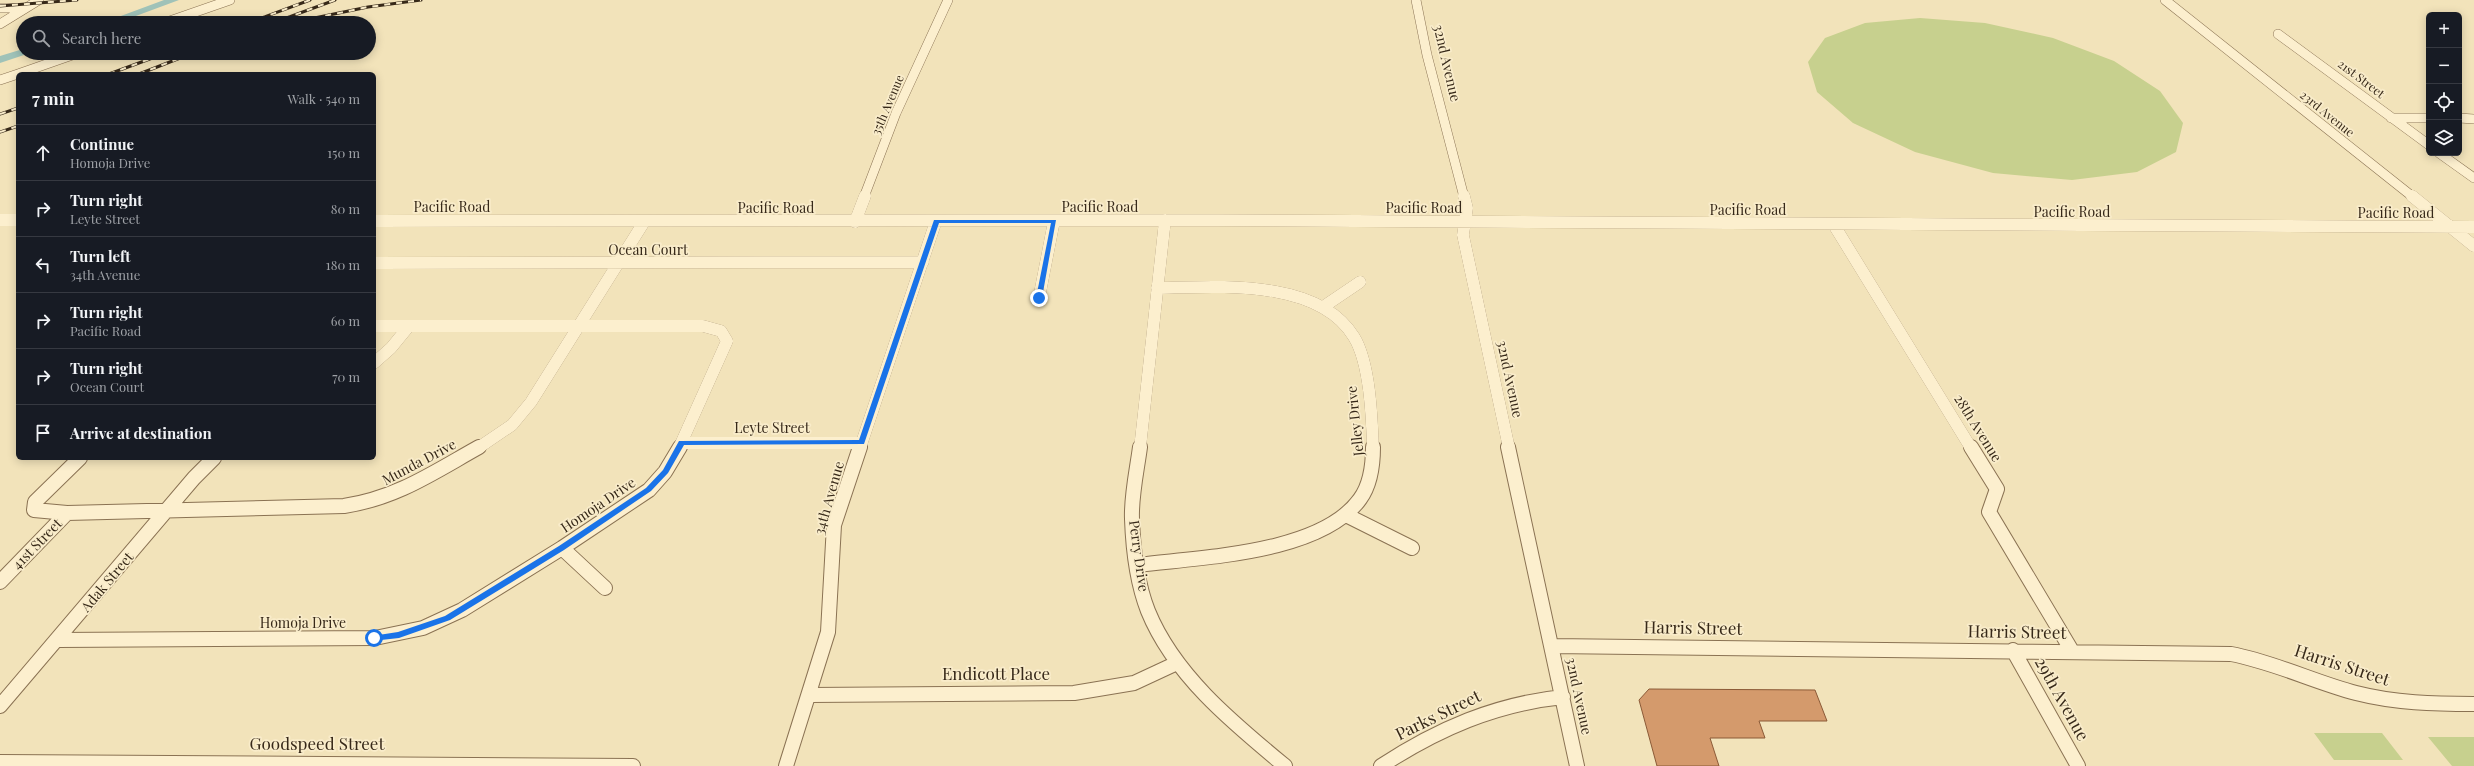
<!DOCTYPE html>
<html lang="en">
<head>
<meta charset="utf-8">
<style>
	:root { --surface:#171b24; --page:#242831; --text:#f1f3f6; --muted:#9ea1a6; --line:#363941 }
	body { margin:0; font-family:"Playfair Display",serif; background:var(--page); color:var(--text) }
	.controls { position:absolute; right:12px; top:12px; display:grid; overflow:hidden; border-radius:6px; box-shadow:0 2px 10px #0003 }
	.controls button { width:36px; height:36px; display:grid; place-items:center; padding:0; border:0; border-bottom:1px solid var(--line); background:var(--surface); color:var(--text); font:20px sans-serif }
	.stop { position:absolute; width:12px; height:12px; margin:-9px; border:3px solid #1a73e8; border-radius:50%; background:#fff }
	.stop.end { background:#1a73e8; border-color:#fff; box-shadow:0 1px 4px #0008 }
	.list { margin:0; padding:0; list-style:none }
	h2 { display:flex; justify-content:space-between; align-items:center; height:52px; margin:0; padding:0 16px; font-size:17px }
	h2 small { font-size:13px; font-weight:400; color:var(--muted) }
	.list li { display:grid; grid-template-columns:26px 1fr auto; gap:12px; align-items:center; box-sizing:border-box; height:56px; padding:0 16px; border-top:1px solid var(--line) }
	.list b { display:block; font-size:15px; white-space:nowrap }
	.list p { margin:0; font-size:13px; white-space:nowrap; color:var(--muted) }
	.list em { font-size:13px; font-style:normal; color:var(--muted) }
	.icon { flex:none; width:22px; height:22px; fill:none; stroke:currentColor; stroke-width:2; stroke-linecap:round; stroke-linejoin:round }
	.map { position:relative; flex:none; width:2474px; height:766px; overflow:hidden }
	.search { position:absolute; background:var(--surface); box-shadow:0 2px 10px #0003; left:16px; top:16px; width:360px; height:44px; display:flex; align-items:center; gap:10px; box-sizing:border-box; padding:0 14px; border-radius:22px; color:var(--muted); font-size:15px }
	.panel { position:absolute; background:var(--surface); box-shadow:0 2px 10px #0003; left:16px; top:72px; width:360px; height:388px; border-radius:6px }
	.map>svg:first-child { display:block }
	.green { fill:#c7d08e }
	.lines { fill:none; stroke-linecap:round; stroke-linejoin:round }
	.canal { fill:#9fc2b8; fill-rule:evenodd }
	.building { fill:#d49a6c; stroke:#8b5a37 }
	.street-far2-casing { stroke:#8a7253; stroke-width:10 }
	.street-far1-casing { stroke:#8a7253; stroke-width:12 }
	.street-casing { stroke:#8a7253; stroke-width:16 }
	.street-far2 { stroke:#fcefce; stroke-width:9 }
	.street-far1 { stroke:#fcefce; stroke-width:12 }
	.street { stroke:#fcefce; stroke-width:14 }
	.rail-casing { stroke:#372919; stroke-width:3 }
	.rail { stroke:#f9ecca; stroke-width:2; stroke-dasharray:6; stroke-linecap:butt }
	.route { fill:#1a73e8 }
	.labels { text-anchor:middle; stroke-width:3.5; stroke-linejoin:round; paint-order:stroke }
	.far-street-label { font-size:12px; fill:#372919; stroke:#f9ecca }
	.street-label { font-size:14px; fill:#372919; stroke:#f9ecca }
	.near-street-label { font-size:17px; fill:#372919; stroke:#f9ecca }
</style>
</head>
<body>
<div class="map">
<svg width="2474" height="766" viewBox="0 0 2474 766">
	<rect width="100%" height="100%" fill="#f2e3ba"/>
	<path class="green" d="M 1920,18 L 1985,23 L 2053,38 L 2114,61 L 2160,91 L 2183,123 L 2176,152 L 2137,172 L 2072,180 L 1993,173 L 1915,152 L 1853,123 L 1817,92 L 1808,62 L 1825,38 L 1865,23 Z
		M 2314,733 L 2382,733 L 2403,760 L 2334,760 Z
		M 2428,737 L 2474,737 L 2474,766 L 2452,766 Z"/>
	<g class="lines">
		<path class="canal" d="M 164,0 L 179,0 L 117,23 L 102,23 Z
			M 23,49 L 23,53 L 27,54 L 0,63 L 0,56 Z"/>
	</g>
	<path class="building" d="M 1649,689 L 1815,690 L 1827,721 L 1759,721 L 1765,738 L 1710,738 L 1719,766 L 1657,766 L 1639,700 Z"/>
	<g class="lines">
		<defs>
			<path id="street-far2" d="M 1416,0 L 1427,55 L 1464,197
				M 2165,0 L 2413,197
				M 0,8 L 25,8
				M 164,23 L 230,0
				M 0,24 L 39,0
				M 2278,34 L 2429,145
				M 18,74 L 78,53
				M 0,80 L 18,74
				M 2391,118 L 2429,118
				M 2459,118 L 2474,119
				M 2439,153 L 2474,178
				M 864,197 L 896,113 L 948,0"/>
			<path id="street-far1" d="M 1464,196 L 1467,208 L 1463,235 L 1509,448
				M 2412,196 L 2474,246
				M 0,220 L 18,220
				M 374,221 L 1165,220 L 2474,227
				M 855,222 L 865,196
				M 1834,225 L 1971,448
				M 374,263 L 923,262
				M 1157,288 C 1218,287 1318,278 1354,337 C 1370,363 1372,418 1373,448
				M 1039,298 L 1054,221
				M 1323,307 L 1360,282
				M 374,326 L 703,326 L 721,331 L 727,341 L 679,448
				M 374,363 L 391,348 L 409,326
				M 682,443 L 862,443
				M 478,448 L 512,425 L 531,402 L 644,222
				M 860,448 L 936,221
				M 1140,448 L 1165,220"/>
			<path id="street" d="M 1140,447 C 1137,470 1131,496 1132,519 C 1133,548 1137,583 1148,611 C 1174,675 1233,723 1285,766
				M 1508,447 L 1577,766
				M 1971,447 L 1997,489 L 1989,512 L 2072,651
				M 80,458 L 35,502 L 34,510 L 67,513 L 344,506 C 397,498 434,472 479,447
				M 1346,515 L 1412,548
				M 562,548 L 605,588
				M 1138,565 C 1200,557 1321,554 1360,499 C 1371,484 1373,465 1373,447
				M 0,582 L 67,513
				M 58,640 L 375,638 L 423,628 L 462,610 L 562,548 L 649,490 L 665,472 L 680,447
				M 1552,646 L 2231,654 C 2274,662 2314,682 2356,693 C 2395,703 2434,704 2474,704
				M 2013,650 L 2078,766
				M 810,695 L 1074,693 L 1134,683 L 1177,663
				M 0,706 L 194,478 L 214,458
				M 0,762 L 633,766
				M 786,766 L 828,632 L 834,525 L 860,447
				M 1381,766 C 1438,729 1495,704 1563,697"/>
		</defs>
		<use href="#street-far2" class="street-far2-casing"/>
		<use href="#street-far1" class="street-far1-casing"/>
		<use href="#street" class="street-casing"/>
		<use href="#street-far2" class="street-far2"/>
		<use href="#street-far1" class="street-far1"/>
		<use href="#street" class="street"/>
		<defs>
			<path id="rail" d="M 0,6 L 77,0
				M 248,23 L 310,0
				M 273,23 L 335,0
				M 290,23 L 368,7 L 421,0
				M 109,74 L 166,53
				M 139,74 L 193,53
				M 0,114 L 18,108
				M 0,132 L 18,126"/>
		</defs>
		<use href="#rail" class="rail-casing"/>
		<use href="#rail" class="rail"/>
	</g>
	<path class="route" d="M 934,220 L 1056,220 L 1042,298 L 1039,300 L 1036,298 L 1051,223 L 939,223 L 864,444 L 684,445 L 668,473 L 651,491 L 564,550 L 450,620 L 399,638 L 372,641 L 372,636 L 398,632 L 445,616 L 559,546 L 646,488 L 663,470 L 679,441 L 859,440 Z"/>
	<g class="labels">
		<g class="far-street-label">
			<text transform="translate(2361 79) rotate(37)" y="4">21st Street</text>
			<text transform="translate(888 105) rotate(-67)" y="4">35th Avenue</text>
			<text transform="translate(2327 114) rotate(39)" y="4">23rd Avenue</text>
		</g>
		<g class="street-label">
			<text transform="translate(1447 63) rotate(77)" y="5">32nd Avenue</text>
			<text x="452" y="212">Pacific Road</text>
			<text x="1100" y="212">Pacific Road</text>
			<text x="776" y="213">Pacific Road</text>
			<text x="1424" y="213">Pacific Road</text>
			<text x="1748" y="215">Pacific Road</text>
			<text x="2072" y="217">Pacific Road</text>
			<text x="2396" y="218">Pacific Road</text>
			<text x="648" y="255">Ocean Court</text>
			<text transform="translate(1510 379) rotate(78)" y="5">32nd Avenue</text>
			<text transform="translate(1355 421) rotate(-96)" y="5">Jelley Drive</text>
			<text x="772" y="433">Leyte Street</text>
			<text transform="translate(1978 428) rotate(58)" y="5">28th Avenue</text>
			<text transform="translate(419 462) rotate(-28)" y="5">Munda Drive</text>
			<text transform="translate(829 498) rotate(-74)" y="5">34th Avenue</text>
			<text transform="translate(598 505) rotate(-34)" y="5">Homoja Drive</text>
			<text transform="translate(37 544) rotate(-46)" y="5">41st Street</text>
			<text transform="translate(1139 556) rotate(82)" y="5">Perry Drive</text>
			<text transform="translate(107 582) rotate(-50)" y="5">Adak Street</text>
			<text x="303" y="628">Homoja Drive</text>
			<text transform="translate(1579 696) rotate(78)" y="5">32nd Avenue</text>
		</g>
		<g class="near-street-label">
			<text transform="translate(1693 628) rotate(1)" y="6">Harris Street</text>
			<text transform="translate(2017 632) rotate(1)" y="6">Harris Street</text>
			<text transform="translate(2342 665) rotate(18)" y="6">Harris Street</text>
			<text x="996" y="680">Endicott Place</text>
			<text transform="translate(2062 699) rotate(61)" y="6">29th Avenue</text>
			<text transform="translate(1438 715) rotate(-26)" y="6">Parks Street</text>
			<text x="317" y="750">Goodspeed Street</text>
		</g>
	</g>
</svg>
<div class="controls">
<button>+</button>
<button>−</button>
<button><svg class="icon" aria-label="locate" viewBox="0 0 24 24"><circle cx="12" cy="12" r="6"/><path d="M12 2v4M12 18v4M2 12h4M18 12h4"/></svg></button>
<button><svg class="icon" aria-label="layers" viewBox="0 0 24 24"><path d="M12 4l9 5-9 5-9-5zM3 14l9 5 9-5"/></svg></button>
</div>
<div class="stop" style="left:374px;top:638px"></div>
<div class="stop end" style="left:1039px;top:298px"></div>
<div class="search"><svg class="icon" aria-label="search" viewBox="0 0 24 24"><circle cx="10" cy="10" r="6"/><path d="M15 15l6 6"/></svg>Search here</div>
<section class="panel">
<h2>7 min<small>Walk · 540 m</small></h2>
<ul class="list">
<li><svg class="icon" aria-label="ahead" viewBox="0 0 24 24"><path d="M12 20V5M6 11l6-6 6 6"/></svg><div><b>Continue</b><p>Homoja Drive</p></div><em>150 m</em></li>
<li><svg class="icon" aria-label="right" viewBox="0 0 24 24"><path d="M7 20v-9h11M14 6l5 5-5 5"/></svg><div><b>Turn right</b><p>Leyte Street</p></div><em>80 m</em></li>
<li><svg class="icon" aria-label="left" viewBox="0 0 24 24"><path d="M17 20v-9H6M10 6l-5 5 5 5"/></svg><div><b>Turn left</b><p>34th Avenue</p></div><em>180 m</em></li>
<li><svg class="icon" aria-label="right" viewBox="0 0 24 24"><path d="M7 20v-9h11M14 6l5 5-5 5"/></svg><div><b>Turn right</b><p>Pacific Road</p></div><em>60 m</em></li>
<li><svg class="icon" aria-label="right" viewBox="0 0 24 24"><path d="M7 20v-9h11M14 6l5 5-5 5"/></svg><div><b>Turn right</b><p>Ocean Court</p></div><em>70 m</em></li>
<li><svg class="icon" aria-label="arrive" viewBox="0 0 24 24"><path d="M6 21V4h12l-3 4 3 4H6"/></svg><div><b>Arrive at destination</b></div></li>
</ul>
</section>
</div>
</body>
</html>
